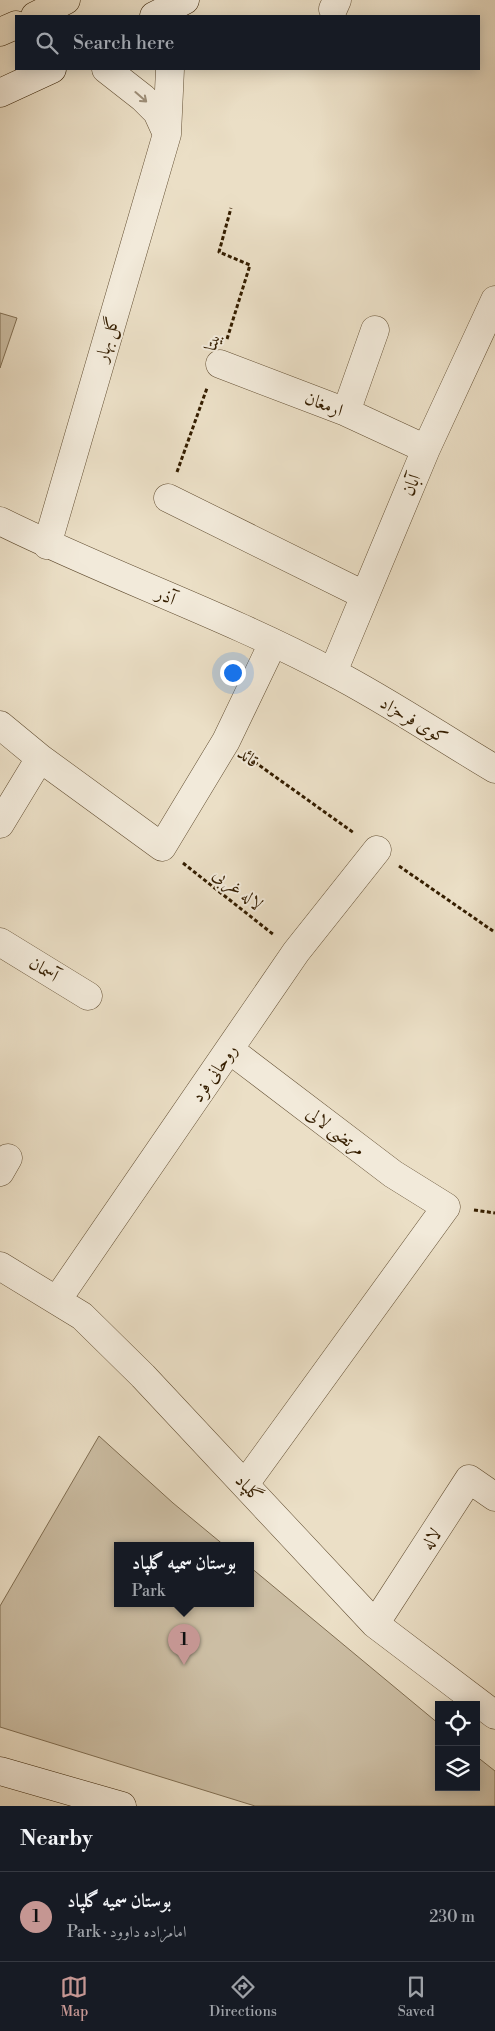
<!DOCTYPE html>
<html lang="en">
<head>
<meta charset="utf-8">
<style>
	:root { --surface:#171b24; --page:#242831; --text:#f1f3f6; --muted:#9ea1a6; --line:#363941; --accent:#c59692 }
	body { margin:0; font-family:"Libre Bodoni",Amiri,serif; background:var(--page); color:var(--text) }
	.controls { position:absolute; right:15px; bottom:15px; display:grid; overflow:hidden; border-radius:0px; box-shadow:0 2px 12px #0003 }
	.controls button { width:45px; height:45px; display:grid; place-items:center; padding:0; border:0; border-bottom:1px solid var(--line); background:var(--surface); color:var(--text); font:25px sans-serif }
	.you { position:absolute; left:232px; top:672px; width:18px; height:18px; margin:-12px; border:4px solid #fff; border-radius:50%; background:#1a73e8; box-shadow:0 0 0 8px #1a73e833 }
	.badge { display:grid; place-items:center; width:32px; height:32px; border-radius:50%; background:var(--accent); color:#111; font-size:16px; font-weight:700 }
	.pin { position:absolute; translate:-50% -41px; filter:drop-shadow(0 1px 2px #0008) }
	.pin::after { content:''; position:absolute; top:26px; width:18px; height:15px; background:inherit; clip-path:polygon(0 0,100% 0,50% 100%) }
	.popup { position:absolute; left:114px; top:1542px; width:140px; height:65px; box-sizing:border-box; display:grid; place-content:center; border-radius:0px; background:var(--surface); filter:drop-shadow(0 1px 4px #0005); font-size:16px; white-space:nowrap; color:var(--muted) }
	.popup b { font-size:19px; color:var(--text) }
	.popup::after { content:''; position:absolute; left:50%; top:100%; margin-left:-10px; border:10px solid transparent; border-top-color:var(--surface) }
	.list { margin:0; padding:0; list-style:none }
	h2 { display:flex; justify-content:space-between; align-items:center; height:65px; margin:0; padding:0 20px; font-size:21px }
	h2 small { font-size:16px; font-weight:400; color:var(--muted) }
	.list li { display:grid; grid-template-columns:32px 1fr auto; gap:15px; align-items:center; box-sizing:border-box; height:90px; padding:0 20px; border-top:1px solid var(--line) }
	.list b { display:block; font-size:19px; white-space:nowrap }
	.list p { margin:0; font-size:16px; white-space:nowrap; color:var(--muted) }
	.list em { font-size:16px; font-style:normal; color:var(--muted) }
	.icon { flex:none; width:28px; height:28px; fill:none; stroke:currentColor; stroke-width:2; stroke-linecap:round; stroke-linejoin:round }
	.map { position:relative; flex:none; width:495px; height:1806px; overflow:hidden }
	.search { position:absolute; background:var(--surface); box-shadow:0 2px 12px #0003; left:15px; right:15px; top:15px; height:55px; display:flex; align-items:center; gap:12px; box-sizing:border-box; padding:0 18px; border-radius:0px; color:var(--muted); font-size:19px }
	.sheet { height:155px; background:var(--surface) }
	nav { display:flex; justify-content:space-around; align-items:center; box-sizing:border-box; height:70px; border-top:1px solid var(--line); background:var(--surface); font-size:14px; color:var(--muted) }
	nav a { display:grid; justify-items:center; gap:2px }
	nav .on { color:var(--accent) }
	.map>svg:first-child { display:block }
	.green { fill:#ccbea4; stroke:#806e52 }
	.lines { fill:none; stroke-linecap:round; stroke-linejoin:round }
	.street-casing { stroke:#624e32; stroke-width:29 }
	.secondary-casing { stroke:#351e00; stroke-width:29 }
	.highway-casing { stroke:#351e00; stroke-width:29 }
	.path { stroke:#351e00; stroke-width:3; stroke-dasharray:4 2.5; stroke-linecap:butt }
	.street { stroke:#f2eada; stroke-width:28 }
	.secondary { stroke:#f2eada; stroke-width:28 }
	.highway { stroke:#ebdfc6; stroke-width:28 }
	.oneway { stroke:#9d8e78 }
	.labels { text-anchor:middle; stroke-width:4; stroke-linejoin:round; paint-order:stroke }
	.street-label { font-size:18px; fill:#351e00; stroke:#f2eada }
</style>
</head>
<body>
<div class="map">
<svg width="495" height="1806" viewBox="0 0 495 1806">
	<rect width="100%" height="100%" fill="#ebdfc6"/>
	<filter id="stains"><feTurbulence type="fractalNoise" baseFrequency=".004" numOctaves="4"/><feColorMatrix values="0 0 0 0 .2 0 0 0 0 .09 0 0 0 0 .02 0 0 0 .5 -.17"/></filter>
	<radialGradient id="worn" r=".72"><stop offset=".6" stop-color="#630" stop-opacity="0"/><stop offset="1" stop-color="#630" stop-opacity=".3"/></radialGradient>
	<path class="green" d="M 0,313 L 17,318 L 0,368 Z
		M 99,1436 L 173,1503 L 225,1546 L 118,1546 L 118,1604 L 250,1604 L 250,1567 L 439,1724 L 439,1787 L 476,1787 L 476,1756 L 495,1771 L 495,1806 L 255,1806 L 0,1727 L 0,1606 Z"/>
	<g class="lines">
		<defs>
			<path id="street" d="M 333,9 L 337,0
				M 106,69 L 143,98 L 157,112 L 167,134
				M 220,364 L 346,412 L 426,449
				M 346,412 L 375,330
				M 168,498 L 364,595
				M 0,521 C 109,575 225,615 332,672 C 388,701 441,737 495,769
				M 47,545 L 167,134 L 170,69
				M 333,672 L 426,449 L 495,300
				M 0,725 L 40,758 L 162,847 L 226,741 L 273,643
				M 0,824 L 40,758
				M 0,942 L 88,996
				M 230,1050 L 393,1174 L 446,1207 L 245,1484
				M 0,1172 L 8,1158
				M 0,1266 L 82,1316 L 143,1376 L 375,1624 L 495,1715
				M 57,1300 L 296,952 L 377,850
				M 375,1624 L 469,1479 L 495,1497"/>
			<path id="secondary" d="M 154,16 L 185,0
				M 0,93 L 52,69
				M 0,1771 L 122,1806"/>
			<path id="highway" d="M 35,16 L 66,0
				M 0,32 L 16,25"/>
		</defs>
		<use href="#street" class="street-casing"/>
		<use href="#secondary" class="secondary-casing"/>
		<use href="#highway" class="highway-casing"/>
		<path class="path" d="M 227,339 L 250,265 L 219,252 L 231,208
			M 177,472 L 207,388
			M 249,758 L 354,833
			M 183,863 L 274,935
			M 399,866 L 493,931
			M 474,1210 L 495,1213"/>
		<use href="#street" class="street"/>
		<use href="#secondary" class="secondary"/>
		<use href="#highway" class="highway"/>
	</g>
	<defs><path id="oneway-shaft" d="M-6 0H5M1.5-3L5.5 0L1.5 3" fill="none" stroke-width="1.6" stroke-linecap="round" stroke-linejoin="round" transform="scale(1.25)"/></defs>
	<use class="oneway" href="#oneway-shaft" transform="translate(141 97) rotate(41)"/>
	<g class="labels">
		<g class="street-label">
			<text transform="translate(107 339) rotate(-74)" y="6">گل بهار</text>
			<text transform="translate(212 342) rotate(-73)" y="6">بیتا</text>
			<text transform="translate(324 404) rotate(21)" y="6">ارمغان</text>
			<text transform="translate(411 485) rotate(-67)" y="6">آبان</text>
			<text transform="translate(166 596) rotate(24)" y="6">آذر</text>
			<text transform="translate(414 720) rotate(31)" y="6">کوی فرحزاد</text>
			<text transform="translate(248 757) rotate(36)" y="6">قائد</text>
			<text transform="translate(238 889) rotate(38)" y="6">لاله غربی</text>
			<text transform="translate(44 969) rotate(32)" y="6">آسمان</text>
			<text transform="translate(214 1073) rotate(-55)" y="6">روحانی فرد</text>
			<text transform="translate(336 1131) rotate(37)" y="6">مرتضی لالی</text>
			<text transform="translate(249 1488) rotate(47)" y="6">گلپاد</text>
			<text transform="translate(431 1539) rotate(-57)" y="6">لاله</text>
		</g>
	</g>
	<rect width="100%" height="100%" filter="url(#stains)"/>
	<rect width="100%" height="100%" fill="url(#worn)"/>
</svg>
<div class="controls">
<button><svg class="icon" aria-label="locate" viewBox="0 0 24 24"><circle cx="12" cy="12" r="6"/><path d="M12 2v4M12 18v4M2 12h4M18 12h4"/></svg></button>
<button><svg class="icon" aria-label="layers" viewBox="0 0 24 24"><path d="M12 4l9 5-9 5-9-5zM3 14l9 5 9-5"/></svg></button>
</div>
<div class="you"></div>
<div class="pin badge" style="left:184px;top:1665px">1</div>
<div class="popup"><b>بوستان سمیه گلپاد</b>Park</div>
<div class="search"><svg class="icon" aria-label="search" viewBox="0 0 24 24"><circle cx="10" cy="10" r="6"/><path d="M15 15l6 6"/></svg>Search here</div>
</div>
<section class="sheet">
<h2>Nearby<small></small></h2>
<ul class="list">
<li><span class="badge">1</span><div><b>بوستان سمیه گلپاد</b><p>Park · امامزاده داوود</p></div><em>230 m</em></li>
</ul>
</section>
<nav>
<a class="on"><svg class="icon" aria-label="map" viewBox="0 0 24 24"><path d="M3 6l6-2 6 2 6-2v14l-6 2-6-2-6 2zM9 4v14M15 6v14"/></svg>Map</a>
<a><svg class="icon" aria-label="directions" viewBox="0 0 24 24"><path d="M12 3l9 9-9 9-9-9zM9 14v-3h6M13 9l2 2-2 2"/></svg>Directions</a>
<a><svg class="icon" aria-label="saved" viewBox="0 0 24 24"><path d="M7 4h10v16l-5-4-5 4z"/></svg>Saved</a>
</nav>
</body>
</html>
